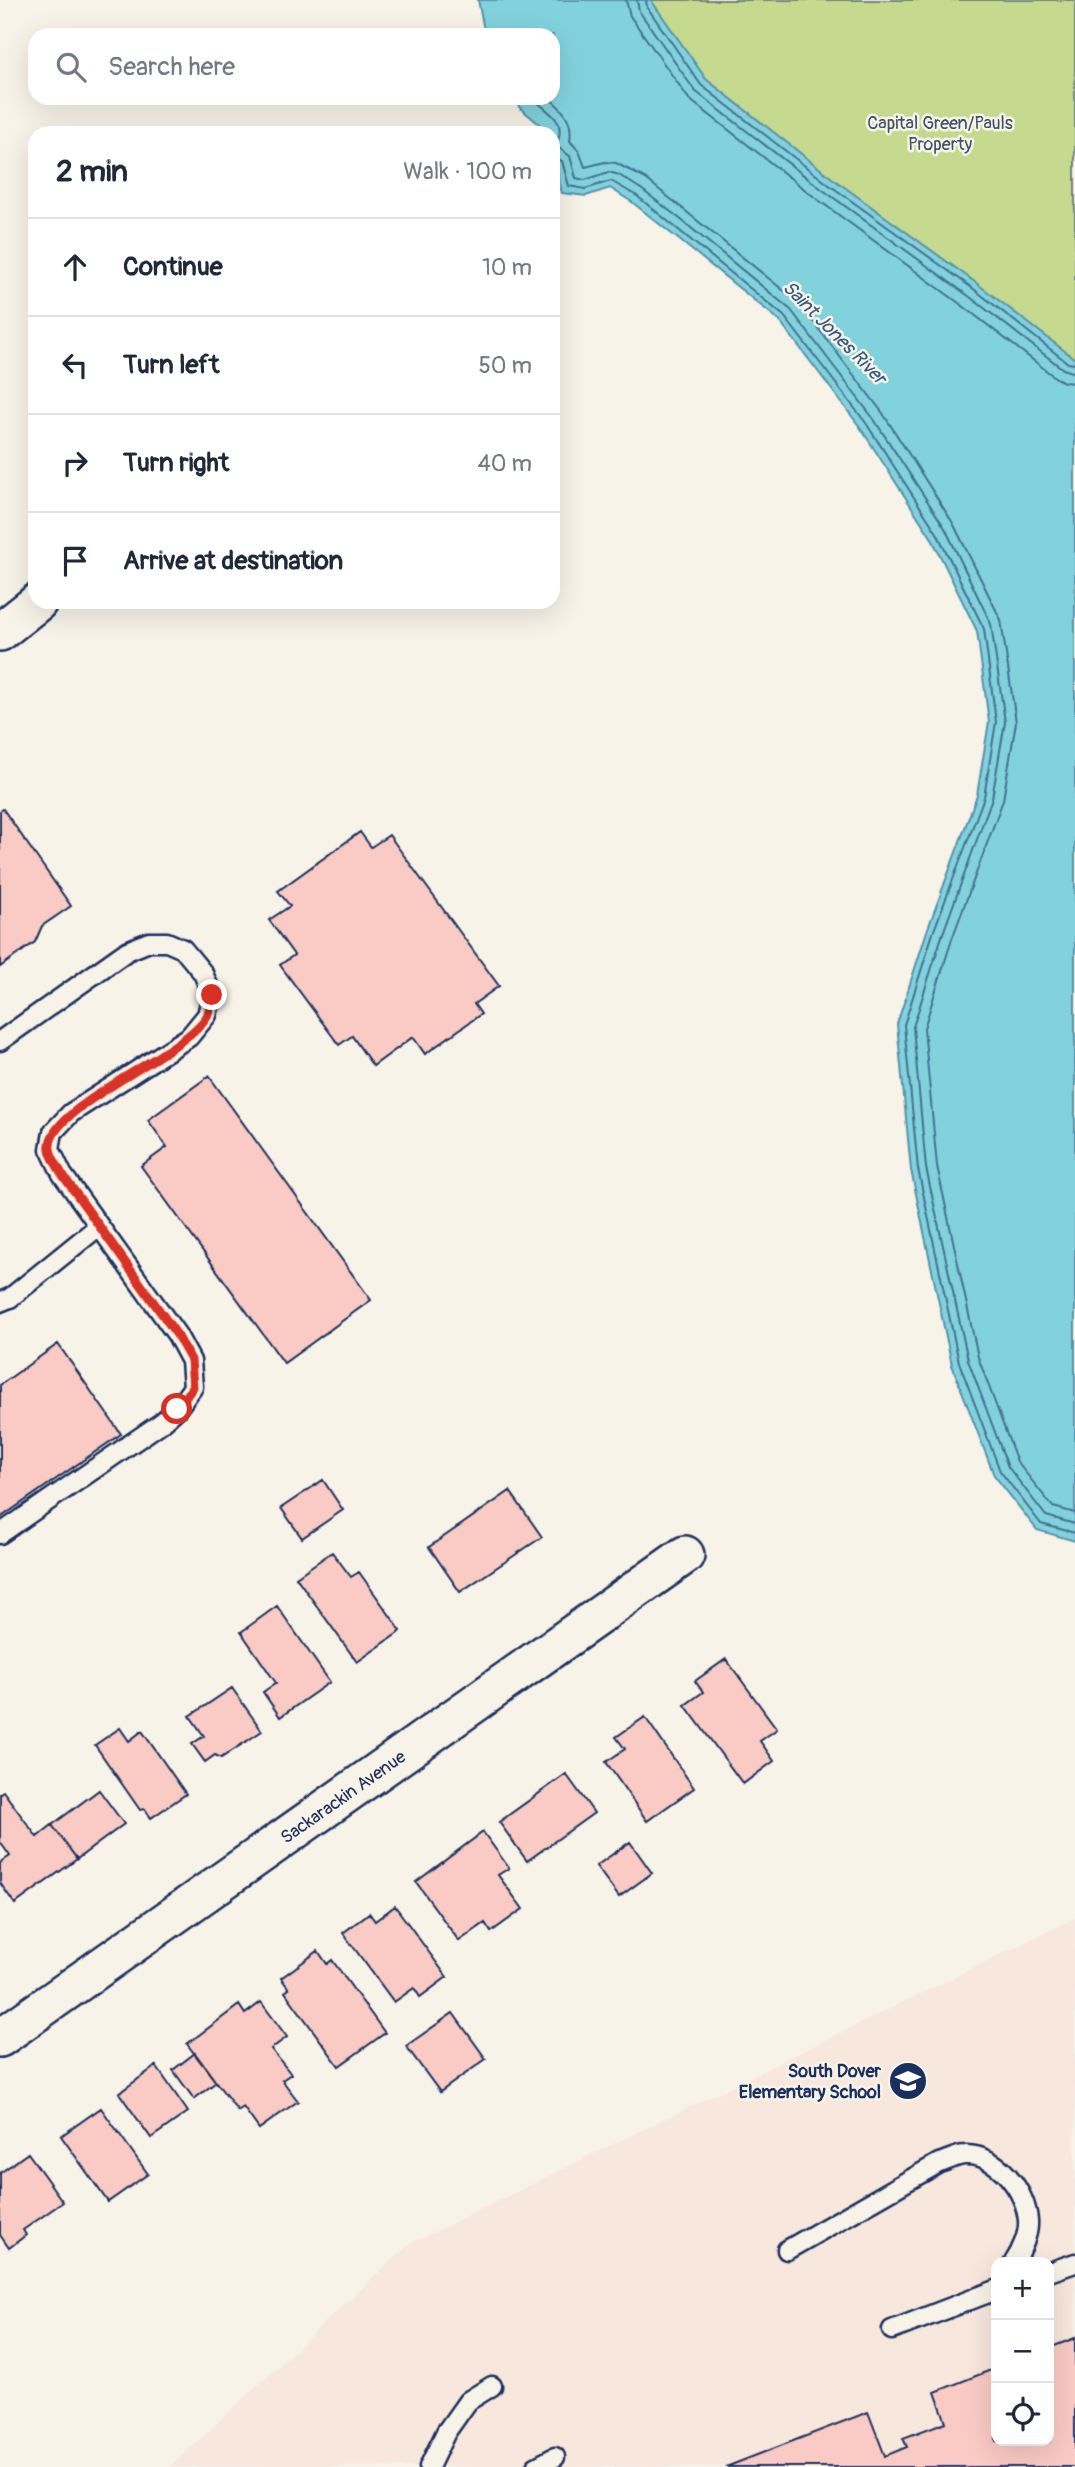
<!DOCTYPE html>
<html lang="en">
<head>
<meta charset="utf-8">
<style>
	:root { --surface:#fff; --page:#f6f6f7; --text:#1f2937; --muted:#747a83; --line:#e0e1e3 }
	body { margin:0; font-family:Pangolin,sans-serif; background:var(--page); color:var(--text) }
	.controls { position:absolute; right:21px; bottom:21px; display:grid; overflow:hidden; border-radius:14px; box-shadow:0 7px 28px #0002 }
	.controls button { width:63px; height:63px; display:grid; place-items:center; padding:0; border:0; border-bottom:2px solid var(--line); background:var(--surface); color:var(--text); font:35px sans-serif }
	.stop { position:absolute; width:21px; height:21px; margin:-16px; border:5px solid #d93025; border-radius:50%; background:#fff }
	.stop.end { background:#d93025; border-color:#fff; box-shadow:0 2px 7px #0008 }
	.list { margin:0; padding:0; list-style:none }
	h2 { display:flex; justify-content:space-between; align-items:center; height:91px; margin:0; padding:0 28px; font-size:30px }
	h2 small { font-size:23px; font-weight:400; color:var(--muted) }
	.list li { display:grid; grid-template-columns:46px 1fr auto; gap:21px; align-items:center; box-sizing:border-box; height:98px; padding:0 28px; border-top:2px solid var(--line) }
	.list b { display:block; font-size:26px; white-space:nowrap }
	.list em { font-size:23px; font-style:normal; color:var(--muted) }
	.icon { flex:none; width:38px; height:38px; fill:none; stroke:currentColor; stroke-width:2; stroke-linecap:round; stroke-linejoin:round }
	.map { position:relative; flex:none; width:1075px; height:2467px; overflow:hidden }
	.search { position:absolute; background:var(--surface); box-shadow:0 7px 28px #0002; left:28px; top:28px; width:532px; height:77px; display:flex; align-items:center; gap:18px; box-sizing:border-box; padding:0 24px; border-radius:21px; color:var(--muted); font-size:26px }
	.panel { position:absolute; background:var(--surface); box-shadow:0 7px 28px #0002; left:28px; top:126px; width:532px; height:483px; border-radius:21px }
	.map>svg:first-child { display:block }
	.built { fill:#f8e7dd; fill-rule:evenodd }
	.green { fill:#c5da8f; stroke:#708476; stroke-width:2 }
	.water { fill:#82d2de; stroke:#5991ab; stroke-width:2 }
	.lines { fill:none; stroke-linecap:round; stroke-linejoin:round }
	.shore { stroke:#447091; stroke-width:2 }
	.building { fill:#facac4; stroke:#1b2f5e; stroke-width:2 }
	.lane-casing { stroke:#1b2f5e; stroke-width:23 }
	.street-casing { stroke:#1b2f5e; stroke-width:42 }
	.lane { stroke:#f7f3e8; stroke-width:18 }
	.street { stroke:#f7f3e8; stroke-width:37 }
	.route { stroke:#d93025; stroke-width:9 }
	.labels { text-anchor:middle; stroke-width:5; stroke-linejoin:round; paint-order:stroke }
	.park-label { font-size:18px; fill:#3d5168; stroke:#f7f3e8 }
	.street-label { font-size:18px; fill:#1b2f5e; stroke:#f7f3e8 }
	.poi-label { font-size:18px; font-weight:bold; fill:#1b2f5e; stroke:#f7f3e8; text-anchor:end }
	.water-label { font-size:19px; font-style:italic; fill:#35587e; stroke:#f7f3e8 }
</style>
</head>
<body>
<div class="map">
<svg width="1075" height="2467" viewBox="0 0 1075 2467">
	<rect width="100%" height="100%" fill="#f7f3e8"/>
	<filter id="ink" filterUnits="userSpaceOnUse"><feTurbulence type="fractalNoise" baseFrequency=".0143" numOctaves="2"/><feDisplacementMap in="SourceGraphic" scale="14" xChannelSelector="R" yChannelSelector="G"/><feConvolveMatrix kernelMatrix="1 2 1 2 8 2 1 2 1" color-interpolation-filters="sRGB"/></filter>
	<g filter="url(#ink)">
		<path class="built" d="M 1075,1918 L 1075,2467 L 170,2467 L 408,2245 ZM 996,2262 L 1049,2262 L 1049,2441 L 996,2441 Z"/>
		<path class="green" d="M 632,0 L 1075,0 L 1075,460 L 668,64 Z"/>
		<path class="water" d="M 478,0 L 651,0 L 706,79 L 832,178 L 979,285 L 1075,359 L 1075,1541 L 1037,1530 L 994,1475 L 952,1365 L 911,1170 L 897,1024 L 927,931 L 977,795 L 989,722 L 977,631 L 931,537 L 860,427 L 779,320 L 632,202 L 610,188 L 586,196 L 562,193 L 553,153 L 553,133 L 546,133 L 544,128 L 519,107 L 521,98 L 553,98 L 553,35 L 485,35 Z"/>
		<g class="lines">
			<path class="shore" d="M 626,0 L 630,16 L 689,99 L 817,199 L 963,306 L 1056,378 L 1064,382 L 1075,383
				M 637,0 L 639,11 L 695,91 L 823,190 L 970,297 L 1063,369 L 1075,373
				M 646,0 L 647,7 L 701,85 L 828,184 L 975,290 L 1068,363 L 1075,364
				M 536,98 L 537,102 C 555,117 566,122 556,146 L 570,156 L 576,178 L 585,180 L 609,172 L 619,175 L 641,189 L 679,218 L 791,310 L 873,418 L 945,528 L 991,624 L 1005,722 L 992,798 L 942,936 L 913,1027 L 926,1168 L 968,1360 L 1008,1467 L 1046,1516 L 1075,1524
				M 549,98 C 565,111 573,121 570,141 L 579,151 L 585,167 L 605,162 L 616,163 L 646,179 L 799,303 L 882,412 L 953,523 L 1001,620 L 1016,722 L 1003,800 L 952,939 L 924,1028 L 937,1166 L 978,1357 L 1017,1462 L 1053,1507 L 1075,1513
				M 553,157 L 562,161 L 569,186 L 585,189 L 611,181 L 637,196 L 784,316 L 866,423 L 937,533 L 984,629 L 996,722 L 984,797 L 933,933 L 904,1025 L 918,1169 L 959,1362 L 1000,1471 L 1041,1524 L 1075,1533"/>
		</g>
		<path class="building" d="M 3,809 L 71,906 L 42,926 L 35,942 L 0,967 L 0,811 Z
			M 360,832 L 371,847 L 389,835 L 499,986 L 474,1004 L 481,1014 L 425,1054 L 413,1037 L 373,1066 L 352,1036 L 339,1045 L 280,965 L 294,955 L 269,920 L 290,906 L 278,891 Z
			M 209,1076 L 371,1300 L 284,1363 L 141,1166 L 167,1147 L 148,1120 Z
			M 58,1344 L 121,1434 L 0,1518 L 0,1385 Z
			M 323,1480 L 343,1510 L 302,1538 L 281,1508 Z
			M 510,1491 L 542,1537 L 460,1592 L 429,1547 Z
			M 332,1552 L 351,1577 L 359,1572 L 401,1631 L 357,1662 L 296,1577 Z
			M 277,1606 L 330,1682 L 280,1717 L 263,1692 L 276,1683 L 241,1632 Z
			M 726,1659 L 777,1729 L 760,1741 L 774,1761 L 743,1784 L 685,1705 L 703,1692 L 695,1681 Z
			M 232,1688 L 262,1731 L 221,1758 L 215,1755 L 205,1762 L 192,1744 L 204,1736 L 190,1716 Z
			M 645,1717 L 694,1788 L 647,1821 L 606,1762 L 625,1749 L 616,1737 Z
			M 120,1728 L 129,1741 L 142,1731 L 186,1794 L 151,1818 L 145,1809 L 140,1810 L 95,1745 Z
			M 566,1774 L 594,1813 L 527,1861 L 499,1822 Z
			M 99,1790 L 124,1824 L 77,1859 L 52,1825 Z
			M 3,1791 L 37,1837 L 52,1825 L 77,1859 L 15,1904 L 0,1883 L 0,1863 L 10,1856 L 0,1842 L 0,1793 Z
			M 483,1832 L 509,1868 L 498,1875 L 523,1909 L 491,1932 L 485,1923 L 459,1941 L 416,1882 Z
			M 630,1842 L 652,1873 L 619,1897 L 596,1866 Z
			M 395,1906 L 447,1977 L 420,1997 L 414,1988 L 394,2002 L 343,1933 L 369,1913 L 375,1921 Z
			M 318,1951 L 327,1964 L 332,1960 L 385,2033 L 339,2066 L 285,1992 L 289,1989 L 281,1978 Z
			M 261,2002 L 287,2037 L 271,2049 L 291,2074 L 282,2080 L 298,2101 L 259,2129 L 243,2107 L 238,2111 L 187,2044 L 239,2005 L 245,2014 Z
			M 453,2013 L 486,2059 L 440,2092 L 406,2046 Z
			M 195,2053 L 216,2082 L 194,2099 L 173,2070 Z
			M 156,2066 L 188,2112 L 151,2138 L 119,2093 Z
			M 101,2108 L 148,2174 L 108,2202 L 61,2136 Z
			M 28,2153 L 63,2202 L 23,2230 L 26,2235 L 9,2248 L 0,2235 L 0,2173 Z
			M 1075,2338 L 1075,2467 L 726,2467 L 868,2412 L 885,2456 L 907,2447 L 903,2438 L 946,2422 L 935,2392 L 996,2368 L 996,2441 L 1049,2441 L 1049,2348 Z"/>
		<g class="lines">
			<defs>
				<path id="lane" d="M 0,1041 L 127,951 L 149,942 L 167,942 L 183,949 L 203,973 L 212,995 L 207,1015 L 189,1037 L 71,1113 L 53,1132 L 50,1149 L 62,1174 L 177,1335 L 191,1361 L 193,1387 L 177,1409 L 161,1423 L 0,1534
					M 0,1302 L 10,1298 L 99,1226
					M 787,2250 L 939,2163 C 947,2161 957,2155 965,2155 C 998,2154 1026,2191 1028,2221 C 1029,2234 1021,2252 1014,2262
					M 1049,2272 L 1075,2263
					M 892,2330 L 996,2290
					M 429,2467 L 446,2432 L 468,2401 L 492,2386
					M 536,2467 L 555,2457"/>
				<path id="street" d="M 0,632 L 38,602
					M 0,2038 L 685,1555"/>
			</defs>
			<use href="#lane" class="lane-casing"/>
			<use href="#street" class="street-casing"/>
			<use href="#lane" class="lane"/>
			<use href="#street" class="street"/>
		</g>
	</g>
	<g class="lines" filter="url(#ink)">
		<path class="route" d="M 177,1409 L 193,1387 L 191,1360 L 177,1335 L 62,1174 C 58,1167 51,1157 50,1149 C 44,1108 184,1055 207,1016 C 210,1010 210,1001 212,995"/>
	</g>
	<defs>
		<symbol id="school-disc" viewBox="-11 -11 22 22"><circle r="9.5" fill="#1b2f5e" stroke="#f7f3e8"/><path d="M0-5L7-2L0 1L-7-2ZM-4 1L0 2.5L4 1V4Q0 6-4 4Z" fill="#fff"/></symbol>
	</defs>
	<g fill-rule="evenodd">
		<use href="#school-disc" x="886" y="2059" width="44" height="44"/>
	</g>
	<g class="labels">
		<g class="park-label">
			<text x="940" y="129">Capital Green/Pauls<tspan x="940" dy="21">Property</tspan></text>
		</g>
		<g class="street-label">
			<text transform="translate(343 1797) rotate(-35)" y="6">Sackarackin Avenue</text>
		</g>
		<g class="poi-label">
			<text x="881" y="2077">South Dover<tspan x="881" dy="21">Elementary School</tspan></text>
		</g>
		<g class="water-label">
			<text transform="translate(835 332) rotate(45)" y="7">Saint Jones River</text>
		</g>
	</g>
</svg>
<div class="controls">
<button>+</button>
<button>−</button>
<button><svg class="icon" aria-label="locate" viewBox="0 0 24 24"><circle cx="12" cy="12" r="6"/><path d="M12 2v4M12 18v4M2 12h4M18 12h4"/></svg></button>
</div>
<div class="stop" style="left:177px;top:1409px"></div>
<div class="stop end" style="left:212px;top:995px"></div>
<div class="search"><svg class="icon" aria-label="search" viewBox="0 0 24 24"><circle cx="10" cy="10" r="6"/><path d="M15 15l6 6"/></svg>Search here</div>
<section class="panel">
<h2>2 min<small>Walk · 100 m</small></h2>
<ul class="list">
<li><svg class="icon" aria-label="ahead" viewBox="0 0 24 24"><path d="M12 20V5M6 11l6-6 6 6"/></svg><div><b>Continue</b></div><em>10 m</em></li>
<li><svg class="icon" aria-label="left" viewBox="0 0 24 24"><path d="M17 20v-9H6M10 6l-5 5 5 5"/></svg><div><b>Turn left</b></div><em>50 m</em></li>
<li><svg class="icon" aria-label="right" viewBox="0 0 24 24"><path d="M7 20v-9h11M14 6l5 5-5 5"/></svg><div><b>Turn right</b></div><em>40 m</em></li>
<li><svg class="icon" aria-label="arrive" viewBox="0 0 24 24"><path d="M6 21V4h12l-3 4 3 4H6"/></svg><div><b>Arrive at destination</b></div></li>
</ul>
</section>
</div>
</body>
</html>
